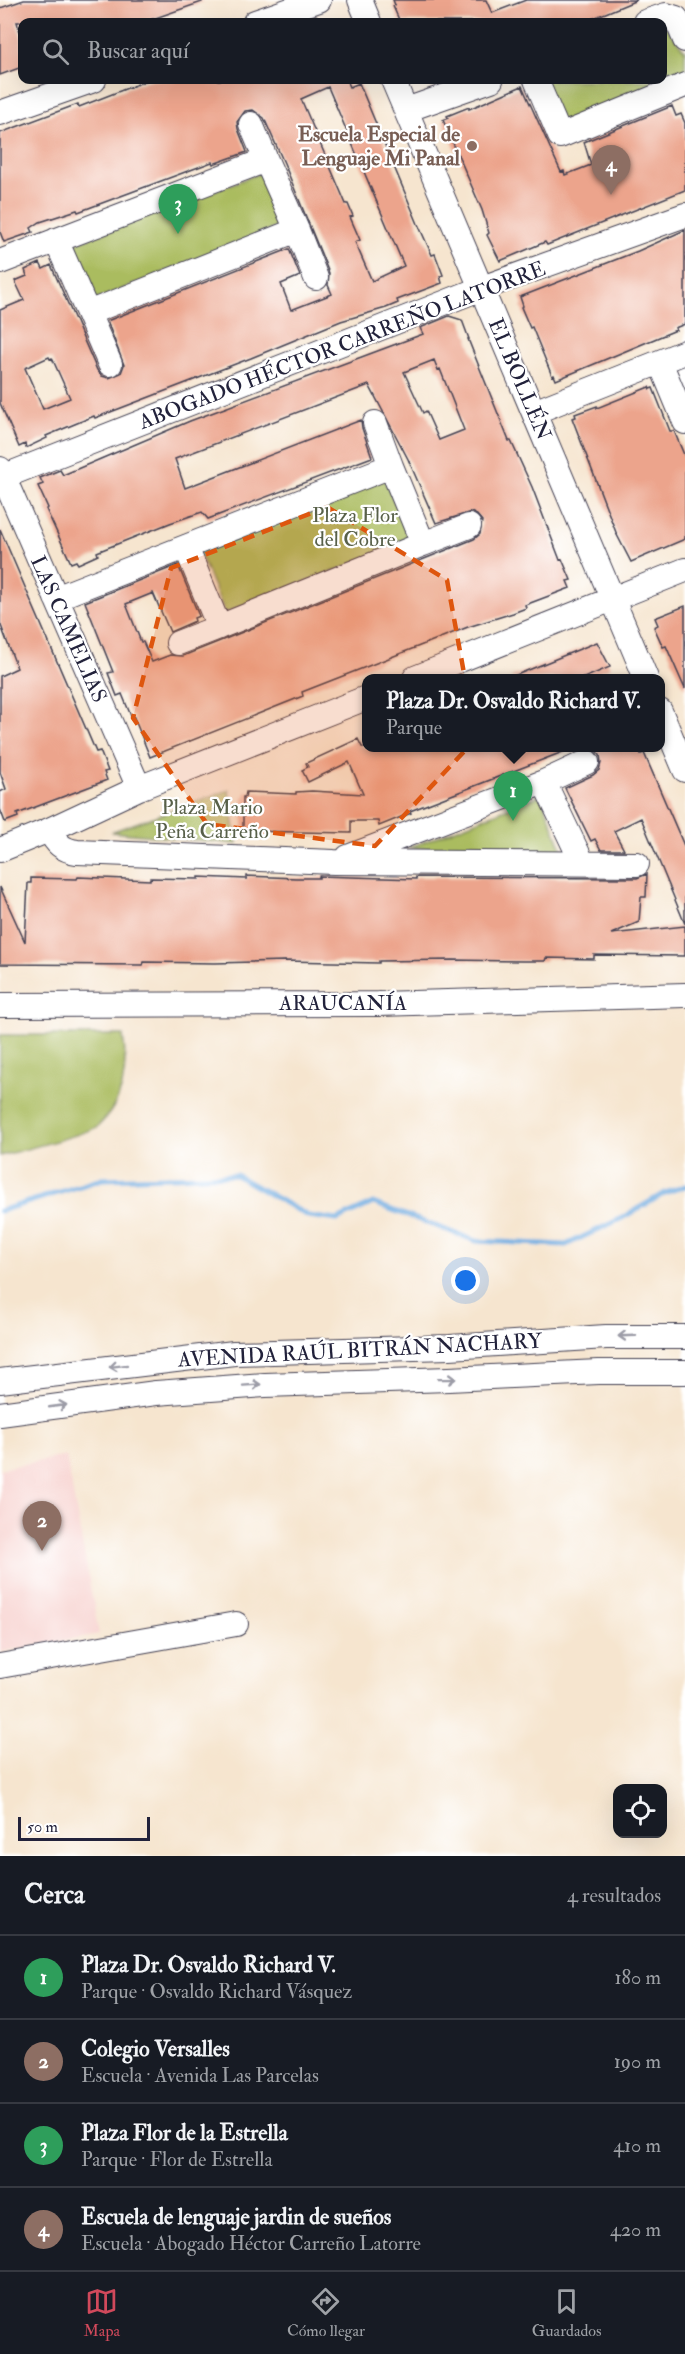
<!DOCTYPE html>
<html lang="es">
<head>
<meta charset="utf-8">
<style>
	:root { --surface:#171b24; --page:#242831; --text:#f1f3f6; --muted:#9ea1a6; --line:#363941; --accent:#d1495b }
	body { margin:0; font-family:"IM FELL Double Pica",serif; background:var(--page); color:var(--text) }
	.controls { position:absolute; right:18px; bottom:18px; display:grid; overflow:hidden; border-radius:12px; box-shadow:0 6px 24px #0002 }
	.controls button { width:54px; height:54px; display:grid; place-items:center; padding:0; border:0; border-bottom:2px solid var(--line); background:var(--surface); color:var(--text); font:30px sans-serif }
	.scale { position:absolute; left:18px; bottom:15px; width:132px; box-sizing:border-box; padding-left:6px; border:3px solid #22223b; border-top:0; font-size:16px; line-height:21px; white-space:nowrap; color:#22223b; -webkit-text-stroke:4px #fff; paint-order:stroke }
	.you { position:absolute; left:466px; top:1281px; width:21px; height:21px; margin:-15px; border:4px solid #fff; border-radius:50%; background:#1a73e8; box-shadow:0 0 0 9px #1a73e833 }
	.badge { display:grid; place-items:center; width:39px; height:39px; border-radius:50%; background:var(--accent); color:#fff; font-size:20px; font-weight:700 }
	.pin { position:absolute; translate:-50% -50px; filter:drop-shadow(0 2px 3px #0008) }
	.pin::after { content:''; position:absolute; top:32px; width:21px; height:18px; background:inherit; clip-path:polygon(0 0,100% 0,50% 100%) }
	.popup { position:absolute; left:362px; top:674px; width:303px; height:78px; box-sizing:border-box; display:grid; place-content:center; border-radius:12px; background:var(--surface); filter:drop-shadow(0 2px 4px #0005); font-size:20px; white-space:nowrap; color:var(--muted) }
	.popup b { font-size:22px; color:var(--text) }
	.popup::after { content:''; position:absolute; left:50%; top:100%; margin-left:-12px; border:12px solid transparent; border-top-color:var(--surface) }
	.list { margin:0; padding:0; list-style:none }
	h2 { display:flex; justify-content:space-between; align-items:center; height:78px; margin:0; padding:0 24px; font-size:26px }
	h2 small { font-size:20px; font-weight:400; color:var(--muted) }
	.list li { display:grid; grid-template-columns:39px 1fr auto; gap:18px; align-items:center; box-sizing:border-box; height:84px; padding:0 24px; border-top:2px solid var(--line) }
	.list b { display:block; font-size:22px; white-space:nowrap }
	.list p { margin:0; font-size:20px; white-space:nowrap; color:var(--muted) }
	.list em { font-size:20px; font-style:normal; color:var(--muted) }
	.icon { flex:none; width:33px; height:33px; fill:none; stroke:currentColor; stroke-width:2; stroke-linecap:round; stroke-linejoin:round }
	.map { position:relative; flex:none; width:685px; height:1856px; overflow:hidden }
	.search { position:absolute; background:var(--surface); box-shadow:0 6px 24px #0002; left:18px; right:18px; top:18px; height:66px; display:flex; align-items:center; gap:15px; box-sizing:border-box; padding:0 21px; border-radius:12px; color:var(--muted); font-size:22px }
	.sheet { height:414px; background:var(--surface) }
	nav { display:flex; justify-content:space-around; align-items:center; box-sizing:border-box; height:84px; border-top:2px solid var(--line); background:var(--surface); font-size:16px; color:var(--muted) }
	nav a { display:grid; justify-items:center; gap:3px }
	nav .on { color:var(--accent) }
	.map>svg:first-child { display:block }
	.built { fill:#f7d0cd }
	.green { fill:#aabc5f; stroke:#666f4d; stroke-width:1.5 }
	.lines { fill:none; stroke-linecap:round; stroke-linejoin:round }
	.stream { stroke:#6eabe0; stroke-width:5 }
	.building { fill:#eca48c; fill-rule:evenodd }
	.minor-casing { stroke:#423f51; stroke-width:26 }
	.minor { stroke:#fff; stroke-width:24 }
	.oneway { stroke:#9c9ca7 }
	.marked { fill:#de560e; fill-opacity:0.2; stroke:#de560e; stroke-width:4.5; stroke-dasharray:12 8; stroke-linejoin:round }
	.education-dot { fill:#8d6e63; stroke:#fff; stroke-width:2 }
	.labels { text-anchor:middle; stroke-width:4.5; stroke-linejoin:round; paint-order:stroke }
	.education-label { font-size:21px; font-weight:bold; fill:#785e54; stroke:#fff; text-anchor:end }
	.street-label { font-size:21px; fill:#22223b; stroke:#fff }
	.park-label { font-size:21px; fill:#586049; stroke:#fff }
</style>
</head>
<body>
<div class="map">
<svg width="685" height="1856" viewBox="0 0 685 1856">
	<rect width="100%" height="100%" fill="#fff"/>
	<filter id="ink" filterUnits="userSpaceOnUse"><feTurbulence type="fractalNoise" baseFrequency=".0167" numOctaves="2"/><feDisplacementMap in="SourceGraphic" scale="12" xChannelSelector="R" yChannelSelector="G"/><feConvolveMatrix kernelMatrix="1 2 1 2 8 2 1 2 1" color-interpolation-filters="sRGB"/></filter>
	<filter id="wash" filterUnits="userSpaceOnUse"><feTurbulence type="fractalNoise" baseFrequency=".008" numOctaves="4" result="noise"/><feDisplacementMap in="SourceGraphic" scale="24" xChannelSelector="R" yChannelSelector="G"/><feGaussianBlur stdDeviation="1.35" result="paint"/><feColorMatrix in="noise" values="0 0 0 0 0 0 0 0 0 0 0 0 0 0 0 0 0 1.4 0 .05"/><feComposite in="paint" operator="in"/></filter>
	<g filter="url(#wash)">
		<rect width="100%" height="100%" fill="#f6e5cf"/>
		<path class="built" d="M 66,1456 L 99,1634 L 0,1652 L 0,1469 Z"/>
		<path class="green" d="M 662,21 L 685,51 L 685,80 L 563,123 L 542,80 L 662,80 Z
			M 263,172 L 285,224 L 93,301 L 70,245 Z
			M 384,479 L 413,541 L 225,613 L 199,552 Z
			M 229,790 L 237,844 L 111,832 Z
			M 541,795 L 563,851 L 408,848 Z
			M 0,1035 L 123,1035 C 128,1068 125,1101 98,1126 C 90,1133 16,1152 0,1156 Z"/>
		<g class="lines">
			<path class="stream" d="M 0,1211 L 102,1179 L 236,1175 L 308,1216 L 337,1220 L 373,1203 L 476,1241 L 566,1245 L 620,1219 L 665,1193 L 685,1186"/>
		</g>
		<g id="blocks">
			<path class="building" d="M 24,0 L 202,0 L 202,2 L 144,22 L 17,22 L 22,39 L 22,67 L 0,75 L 0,8 Z
				M 393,0 L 486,0 L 492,13 L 526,0 L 637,0 L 584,22 L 400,22 L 393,6 L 395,5 Z
				M 148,80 L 347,80 L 350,87 L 359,83 L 418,224 L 432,255 L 435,254 L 443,275 L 440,276 L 442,283 L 397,300 L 398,303 L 386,308 L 341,321 L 251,358 L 95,418 L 94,416 L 46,436 L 47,438 L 26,448 L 25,444 L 19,447 L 0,403 L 0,310 L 24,300 L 15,281 L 27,276 L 25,270 L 40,263 L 43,269 L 51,265 L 97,370 L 102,376 L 109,378 L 121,373 L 124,365 L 107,321 L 289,249 L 300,276 L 281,284 L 291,310 L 332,294 L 328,285 L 329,273 L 284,163 L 264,118 L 253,110 L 245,111 L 237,122 L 238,129 L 247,152 L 213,164 L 212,162 L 78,212 L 77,210 L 40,222 L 31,228 L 33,232 L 4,242 L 0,232 L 0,133 L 78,104 L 79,107 ZM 328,87 L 404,266 L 372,281 L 355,242 L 360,240 L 350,217 L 353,216 L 348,204 L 346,204 L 301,99 ZM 49,357 L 50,359 L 52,358 L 70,398 L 43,409 L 25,368 Z
				M 522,86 L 561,172 L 564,171 L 565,175 L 591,165 L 584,142 L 672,106 L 676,116 L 681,114 L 685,123 L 685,190 L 547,245 L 545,242 L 500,261 L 487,235 L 489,233 L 482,210 L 443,120 L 448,118 L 447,116 L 469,107 L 469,109 Z
				M 685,230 L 685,324 L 675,328 L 676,330 L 556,380 L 554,375 L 552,376 L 532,327 L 530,328 L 521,307 L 523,306 L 520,297 L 638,251 Z
				M 449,316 L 462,320 L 469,339 L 468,339 L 509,441 L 511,441 L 532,487 L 560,560 L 562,559 L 571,580 L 567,581 L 570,588 L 525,605 L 526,608 L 513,613 L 468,627 L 302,692 L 303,696 L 150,757 L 133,715 L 131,716 L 122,694 L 117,696 L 108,673 L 113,672 L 85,602 L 178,565 L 199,616 L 194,618 L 195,621 L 170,632 L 153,593 L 126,604 L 141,642 L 143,642 L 152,662 L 170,655 L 183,656 L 474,539 L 480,534 L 482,521 L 477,515 L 471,512 L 436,523 L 408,459 L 369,385 L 175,459 L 185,488 L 361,420 L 362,428 L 372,457 L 208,519 L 202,512 L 170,523 L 97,552 L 98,555 L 78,564 L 76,561 L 71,563 L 46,509 L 48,508 L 38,486 L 43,484 L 40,478 L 60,470 L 63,475 L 190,421 L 423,334 L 420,328 ZM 434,360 L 438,370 L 440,369 L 464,430 L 439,440 L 426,411 L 423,413 L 404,372 Z
				M 649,387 L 650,389 L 653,388 L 670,431 L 674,431 L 685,457 L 685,539 L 631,562 L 617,535 L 572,418 L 576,417 L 575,414 L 597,406 L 597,408 Z
				M 0,529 L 96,752 L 100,751 L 108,771 L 104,772 L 107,780 L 17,814 L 18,817 L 5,822 L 0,809 L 0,792 L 6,789 L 0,772 L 0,676 L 17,668 L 0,623 Z
				M 685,606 L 685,689 L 666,646 L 663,647 L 654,627 L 658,625 L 655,618 Z
				M 597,642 L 610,667 L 584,678 L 509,678 Z
				M 358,739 L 362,747 L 573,748 L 410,811 L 411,813 L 379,826 L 378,821 L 351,821 L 351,833 L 243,831 L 243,797 L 245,797 L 246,792 L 296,794 L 296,792 L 312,791 L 363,794 L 349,762 L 308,782 L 302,770 L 308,767 L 306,763 Z
				M 581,747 L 640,747 L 641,754 L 644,753 L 685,848 L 685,924 L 641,818 L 614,831 L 624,850 L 601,850 L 595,839 L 591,841 L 565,788 L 593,775 L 599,770 L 601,763 L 600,755 L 595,750 Z
				M 647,874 L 646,897 L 641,897 L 639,922 L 611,934 L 685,926 L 685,956 L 594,955 L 594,959 L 546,958 L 545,961 L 523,961 L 452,960 L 379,961 L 379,963 L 285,961 L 215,963 L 144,962 L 143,965 L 0,964 L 0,887 L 25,942 L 28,883 L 31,883 L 31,878 L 77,879 L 78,877 L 150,880 L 150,878 L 199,879 L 199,877 L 247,879 L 247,876 L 296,878 L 319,878 L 319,876 L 416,879 L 416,877 L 637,878 Z"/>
		</g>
	</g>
	<g filter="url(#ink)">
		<use href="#blocks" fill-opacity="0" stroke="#423f51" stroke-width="1.5"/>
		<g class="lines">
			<defs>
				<path id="minor" d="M 360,0 L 369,22
					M 255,22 L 319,0
					M 645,22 L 666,15 L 676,18 L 685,40
					M 393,80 L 646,678
					M 536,80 L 560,136 L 685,85
					M 406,110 L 491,80
					M 0,113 L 94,80
					M 251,124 L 266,160
					M 297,230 L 316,278
					M 0,262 L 266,160 L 297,230 L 88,313 L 56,240
					M 88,313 L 110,364
					M 660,362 L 685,422
					M 534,412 L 685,352
					M 375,423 L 391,466
					M 0,469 L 139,788
					M 0,478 L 482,288 L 685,215
					M 423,544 L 469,526
					M 56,598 L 391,466 L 423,544 L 219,627 L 186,547
					M 178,643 L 219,627
					M 415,678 L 685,570
					M 660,711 L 685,770
					M 544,782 L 582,862
					M 49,830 C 56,843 62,850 77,852 L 334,862 L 637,864
					M 0,850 L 49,830 L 139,788 L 366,698
					M 348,857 L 544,782 L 587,762
					M 0,1005 L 378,1004 L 685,995
					M 0,1381 L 234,1353 L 450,1347 L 606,1337 L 685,1337
					M 0,1414 L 156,1393 L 265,1385 L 449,1379 L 599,1372 L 685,1372
					M 0,1666 L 236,1624"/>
			</defs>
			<use href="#minor" class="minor-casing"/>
			<use href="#minor" class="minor"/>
		</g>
		<defs><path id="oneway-shaft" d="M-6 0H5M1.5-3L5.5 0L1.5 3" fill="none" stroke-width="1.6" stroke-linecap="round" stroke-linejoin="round" transform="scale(1.5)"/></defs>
		<g class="oneway">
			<use href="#oneway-shaft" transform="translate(627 1336) rotate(178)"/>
			<use href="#oneway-shaft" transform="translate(118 1366) rotate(173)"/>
			<use href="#oneway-shaft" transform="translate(447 1379) rotate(-1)"/>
			<use href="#oneway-shaft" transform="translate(252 1385) rotate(-4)"/>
			<use href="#oneway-shaft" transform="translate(58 1406) rotate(-8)"/>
		</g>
	</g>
	<path class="marked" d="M 327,507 L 447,580 L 476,739 L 375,846 L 207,824 L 133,718 L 171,568 Z"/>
	<circle class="education-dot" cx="472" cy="146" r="6"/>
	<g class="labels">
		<g class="education-label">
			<text x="460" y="141">Escuela Especial de<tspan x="460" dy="24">Lenguaje Mi Panal</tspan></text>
		</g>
		<g class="street-label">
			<text transform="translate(342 345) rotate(-21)" y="7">ABOGADO HÉCTOR CARREÑO LATORRE</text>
			<text transform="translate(520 379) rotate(67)" y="7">EL BOLLÉN</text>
			<text transform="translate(69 629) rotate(66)" y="7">LAS CAMELIAS</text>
			<text x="343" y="1010">ARAUCANÍA</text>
			<text transform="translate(360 1350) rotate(-3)" y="7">AVENIDA RAÚL BITRÁN NACHARY</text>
		</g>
		<g class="park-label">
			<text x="355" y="522">Plaza Flor<tspan x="355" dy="24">del Cobre</tspan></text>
			<text x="212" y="814">Plaza Mario<tspan x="212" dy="24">Peña Carreño</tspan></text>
		</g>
	</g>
</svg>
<div class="controls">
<button><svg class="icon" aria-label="locate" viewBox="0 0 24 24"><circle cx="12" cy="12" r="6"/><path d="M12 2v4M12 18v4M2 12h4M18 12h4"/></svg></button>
</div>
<div class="scale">50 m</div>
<div class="you"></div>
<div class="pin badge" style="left:513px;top:821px;background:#2e9e5b">1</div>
<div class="popup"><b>Plaza Dr. Osvaldo Richard V.</b>Parque</div>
<div class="pin badge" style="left:42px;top:1551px;background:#8d6e63">2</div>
<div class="pin badge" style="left:178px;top:234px;background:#2e9e5b">3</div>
<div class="pin badge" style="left:611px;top:195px;background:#8d6e63">4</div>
<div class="search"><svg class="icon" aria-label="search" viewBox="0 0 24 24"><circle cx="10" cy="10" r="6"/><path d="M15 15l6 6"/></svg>Buscar aquí</div>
</div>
<section class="sheet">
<h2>Cerca<small>4 resultados</small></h2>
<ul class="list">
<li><span class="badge" style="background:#2e9e5b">1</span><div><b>Plaza Dr. Osvaldo Richard V.</b><p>Parque · Osvaldo Richard Vásquez</p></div><em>180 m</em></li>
<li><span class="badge" style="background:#8d6e63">2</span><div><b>Colegio Versalles</b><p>Escuela · Avenida Las Parcelas</p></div><em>190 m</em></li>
<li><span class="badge" style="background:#2e9e5b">3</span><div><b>Plaza Flor de la Estrella</b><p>Parque · Flor de Estrella</p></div><em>410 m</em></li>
<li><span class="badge" style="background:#8d6e63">4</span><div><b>Escuela de lenguaje jardin de sueños</b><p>Escuela · Abogado Héctor Carreño Latorre</p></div><em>420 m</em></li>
</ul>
</section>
<nav>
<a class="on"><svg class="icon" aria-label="map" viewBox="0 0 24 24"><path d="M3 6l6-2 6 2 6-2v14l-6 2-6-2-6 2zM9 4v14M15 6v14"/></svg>Mapa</a>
<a><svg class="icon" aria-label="directions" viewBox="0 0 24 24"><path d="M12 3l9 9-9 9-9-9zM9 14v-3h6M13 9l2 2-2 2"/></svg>Cómo llegar</a>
<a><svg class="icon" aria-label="saved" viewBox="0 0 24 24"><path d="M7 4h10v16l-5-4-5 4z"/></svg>Guardados</a>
</nav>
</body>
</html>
